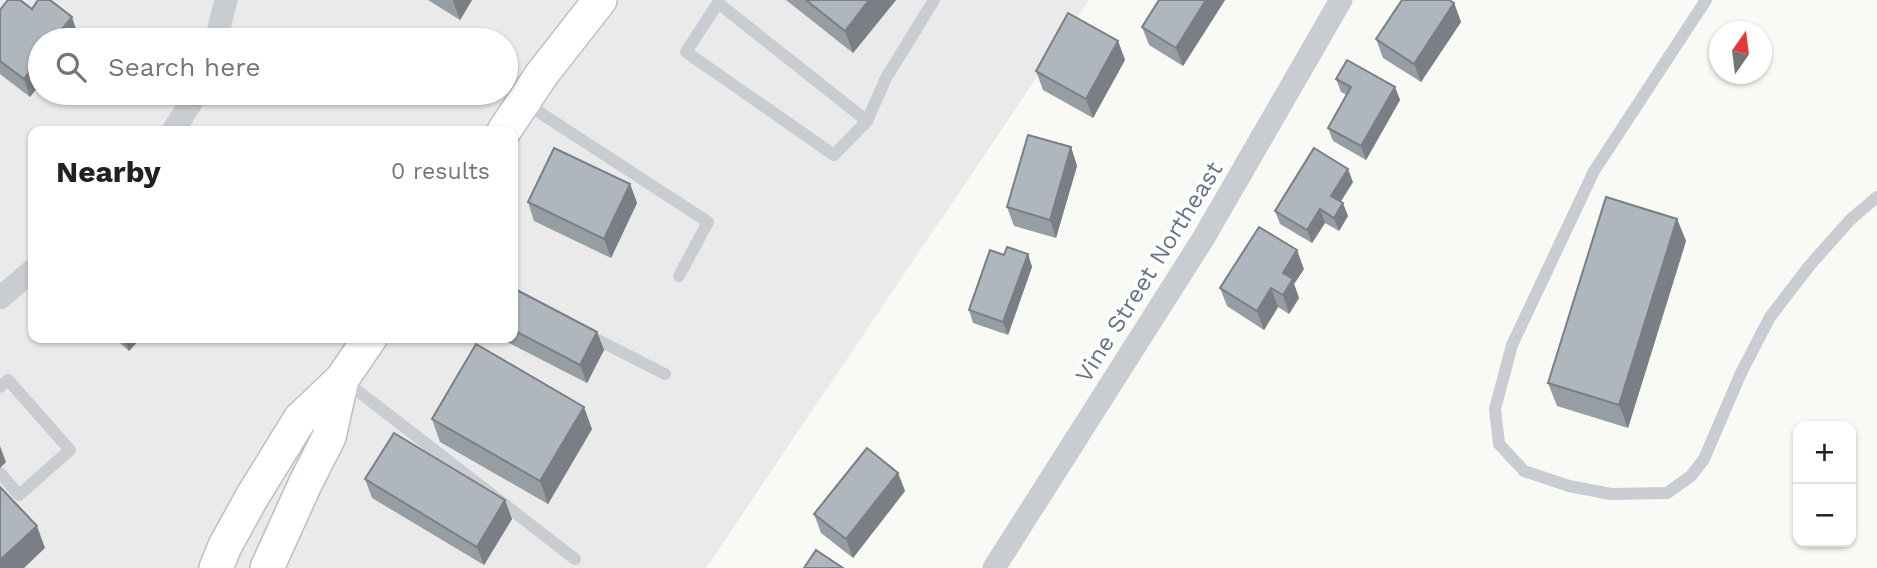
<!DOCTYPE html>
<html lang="en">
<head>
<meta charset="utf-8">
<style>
	:root { --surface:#fff; --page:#f2f2f2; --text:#202124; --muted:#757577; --line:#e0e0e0 }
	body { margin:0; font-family:"Work Sans",sans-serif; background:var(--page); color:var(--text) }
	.controls { position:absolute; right:21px; bottom:21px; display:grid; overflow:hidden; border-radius:14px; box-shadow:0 2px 5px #0004 }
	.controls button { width:63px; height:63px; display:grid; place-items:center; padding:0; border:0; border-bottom:2px solid var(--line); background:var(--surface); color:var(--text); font:35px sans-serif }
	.compass { position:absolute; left:1709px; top:21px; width:63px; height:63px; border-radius:50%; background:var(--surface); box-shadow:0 2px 5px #0004; rotate:14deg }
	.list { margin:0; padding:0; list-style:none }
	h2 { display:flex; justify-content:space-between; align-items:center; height:91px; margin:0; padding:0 28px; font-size:30px }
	h2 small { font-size:23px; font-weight:400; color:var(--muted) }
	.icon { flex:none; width:38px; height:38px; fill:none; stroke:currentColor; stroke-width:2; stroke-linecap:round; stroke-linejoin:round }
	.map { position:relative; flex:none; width:1877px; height:568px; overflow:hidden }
	.search { position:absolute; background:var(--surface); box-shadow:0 2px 5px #0004; left:28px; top:28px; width:490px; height:77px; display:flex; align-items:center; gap:18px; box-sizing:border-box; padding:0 24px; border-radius:38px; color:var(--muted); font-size:26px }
	.panel { position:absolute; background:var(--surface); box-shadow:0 2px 5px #0004; left:28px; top:126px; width:490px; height:217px; border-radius:14px }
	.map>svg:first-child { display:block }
	.built { fill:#eaeaea; fill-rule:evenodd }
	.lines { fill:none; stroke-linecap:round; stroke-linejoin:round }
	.secondary-casing { stroke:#bbbfc5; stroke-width:36 }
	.service { stroke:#c9ccd0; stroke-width:12 }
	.minor { stroke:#c9ccd0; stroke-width:23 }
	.secondary { stroke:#fff; stroke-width:33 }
	.wall { fill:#969da3 }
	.shaded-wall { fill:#7a7f85 }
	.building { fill:#afb6be; stroke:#7a7f85; stroke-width:2 }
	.labels { text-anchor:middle; stroke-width:7; stroke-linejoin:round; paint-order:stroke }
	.street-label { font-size:24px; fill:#667489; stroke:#fff }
</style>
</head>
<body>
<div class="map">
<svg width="1877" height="568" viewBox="0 0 1877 568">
	<rect width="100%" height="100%" fill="#f9f9f6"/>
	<path class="built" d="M 0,0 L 1089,0 L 706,568 L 0,568 ZM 40,40 L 506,40 L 506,93 L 40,93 ZM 33,131 L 513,131 L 513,338 L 33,338 Z"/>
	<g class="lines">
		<defs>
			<path id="secondary" d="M 504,131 L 542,74 L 600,0
				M 216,568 L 225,546 L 252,497 L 300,419 L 342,379 L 370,338
				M 267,568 L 306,482 L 329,437 L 342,379"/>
		</defs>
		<use href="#secondary" class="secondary-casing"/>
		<path class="service" d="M 1706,0 L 1594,171 L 1512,345 L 1495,409 L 1499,444 L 1524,471 L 1569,486 L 1611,494 L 1667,493 L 1691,476 L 1704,459 L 1741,373 L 1770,317 L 1810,265 L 1851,219 L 1877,197
			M 525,100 L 542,114 L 708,222 L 679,276
			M 867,121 L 718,3 L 686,52 L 834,155 L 867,121 L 886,78 L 934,0
			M 588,335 L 665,374
			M 345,381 L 575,559
			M 0,387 L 8,380 L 70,450 L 19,495 L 0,473"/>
		<path class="minor" d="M 216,40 L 226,0
			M 173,131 L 197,93
			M 0,298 L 33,270
			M 994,568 L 1203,239 L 1341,0"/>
		<use href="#secondary" class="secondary"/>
	</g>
	<path class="wall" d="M 428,0 L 472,0 L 460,20 Z
		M 786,0 L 896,0 L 853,53 Z
		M 1225,0 L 1183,66 L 1149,45 L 1142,27 Z
		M 1454,3 L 1461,22 L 1421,82 L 1383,58 L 1376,39 Z
		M 0,10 L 78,35 L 75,40 L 40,40 L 40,84 L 30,97 L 0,74 Z
		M 1118,41 L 1125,60 L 1093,118 L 1043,90 L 1036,71 Z
		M 1336,79 L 1395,87 L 1400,100 L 1366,160 L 1333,141 L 1328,128 L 1347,95 L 1341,92 Z
		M 1071,147 L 1077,166 L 1056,238 L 1014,226 L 1007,207 Z
		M 1353,182 L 1341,201 L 1348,216 L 1339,231 L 1325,223 L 1312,243 L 1280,224 L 1275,211 Z
		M 630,184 L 637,203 L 611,258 L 534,221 L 528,202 Z
		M 1677,219 L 1686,241 L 1628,428 L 1557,406 L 1548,383 Z
		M 1028,254 L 1032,267 L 1008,335 L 973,323 L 969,310 Z
		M 1304,269 L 1294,284 L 1299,298 L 1289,314 L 1278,307 L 1264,330 L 1227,306 L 1220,288 Z
		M 513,288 L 597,332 L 604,350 L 587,383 L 499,338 L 513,338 Z
		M 114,338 L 141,338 L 129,351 Z
		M 432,419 L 592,429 L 548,504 L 440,442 Z
		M 898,473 L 905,491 L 853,558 L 821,533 L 814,514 Z
		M 365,479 L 512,519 L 484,565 L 372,498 Z"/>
	<path class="shaded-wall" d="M 454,0 L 472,0 L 460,20 L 453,1 Z
		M 869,0 L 896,0 L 853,53 L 845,31 Z
		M 1206,0 L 1225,0 L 1183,66 L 1176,48 Z
		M 1454,3 L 1461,22 L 1421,82 L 1414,64 Z
		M 72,17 L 78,35 L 75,40 L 53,40 Z
		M 1118,41 L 1125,60 L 1093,118 L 1086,99 Z
		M 40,57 L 40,84 L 30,97 L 24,79 Z
		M 1395,87 L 1400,100 L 1366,160 L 1361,146 Z
		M 1071,147 L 1077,166 L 1056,238 L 1050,220 Z
		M 1348,169 L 1353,182 L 1336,209 L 1331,196 Z
		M 630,184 L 637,203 L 611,258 L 604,239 Z
		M 1343,203 L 1348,216 L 1339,231 L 1334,218 Z
		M 1320,209 L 1325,223 L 1312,243 L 1307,230 Z
		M 1677,219 L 1686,241 L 1628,428 L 1619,405 Z
		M 1297,250 L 1304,269 L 1294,284 L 1299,298 L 1289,314 L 1283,295 L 1283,273 Z
		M 1028,254 L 1032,267 L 1008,335 L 1003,322 Z
		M 1271,288 L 1278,307 L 1264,330 L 1257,311 Z
		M 597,332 L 604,350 L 587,383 L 580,365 Z
		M 124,338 L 141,338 L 129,351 Z
		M 584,407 L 592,429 L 548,504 L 540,481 Z
		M 0,446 L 6,462 L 0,468 Z
		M 898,473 L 905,491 L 853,558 L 846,539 Z
		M 505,500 L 512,519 L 484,565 L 477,547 Z
		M 37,526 L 45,548 L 24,568 L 0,568 L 0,560 Z"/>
	<path class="building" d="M 8,0 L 20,0 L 32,9 L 38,0 L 50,0 L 72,17 L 53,40 L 40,40 L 40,57 L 24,79 L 0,61 L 0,10 Z
		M 806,0 L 869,0 L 845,31 Z
		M 1159,0 L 1206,0 L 1176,48 L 1142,27 Z
		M 1402,0 L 1449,0 L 1454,3 L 1414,64 L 1376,39 Z
		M 1068,13 L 1118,41 L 1086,99 L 1036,71 Z
		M 1347,60 L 1395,87 L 1361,146 L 1328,128 L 1351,87 L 1336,79 Z
		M 1028,135 L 1071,147 L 1050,220 L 1007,207 Z
		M 554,148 L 630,184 L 604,239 L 528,202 Z
		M 1314,148 L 1348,169 L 1331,196 L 1343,203 L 1334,218 L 1320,209 L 1307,230 L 1275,211 Z
		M 1606,197 L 1677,219 L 1619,405 L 1548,383 Z
		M 1259,227 L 1297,250 L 1283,273 L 1293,279 L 1283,295 L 1271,288 L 1257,311 L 1220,288 Z
		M 1007,247 L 1028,254 L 1003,322 L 969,310 L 990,250 L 1004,255 Z
		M 513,288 L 597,332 L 580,365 L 513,330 Z
		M 476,344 L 584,407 L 540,481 L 432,419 Z
		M 394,433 L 505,500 L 477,547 L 365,479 Z
		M 867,448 L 898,473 L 846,539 L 814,514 Z
		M 0,487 L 37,526 L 0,560 Z
		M 816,550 L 843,568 L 804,568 Z"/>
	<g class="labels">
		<g class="street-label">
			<text transform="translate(1149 272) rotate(-58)" y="8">Vine Street Northeast</text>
		</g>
	</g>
</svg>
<div class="controls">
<button>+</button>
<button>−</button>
</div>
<svg class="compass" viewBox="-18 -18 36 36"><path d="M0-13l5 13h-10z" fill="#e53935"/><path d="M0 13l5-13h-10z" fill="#757577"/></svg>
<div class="search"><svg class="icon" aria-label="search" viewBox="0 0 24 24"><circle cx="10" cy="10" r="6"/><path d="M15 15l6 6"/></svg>Search here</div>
<section class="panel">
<h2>Nearby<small>0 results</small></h2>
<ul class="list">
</ul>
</section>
</div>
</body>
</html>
